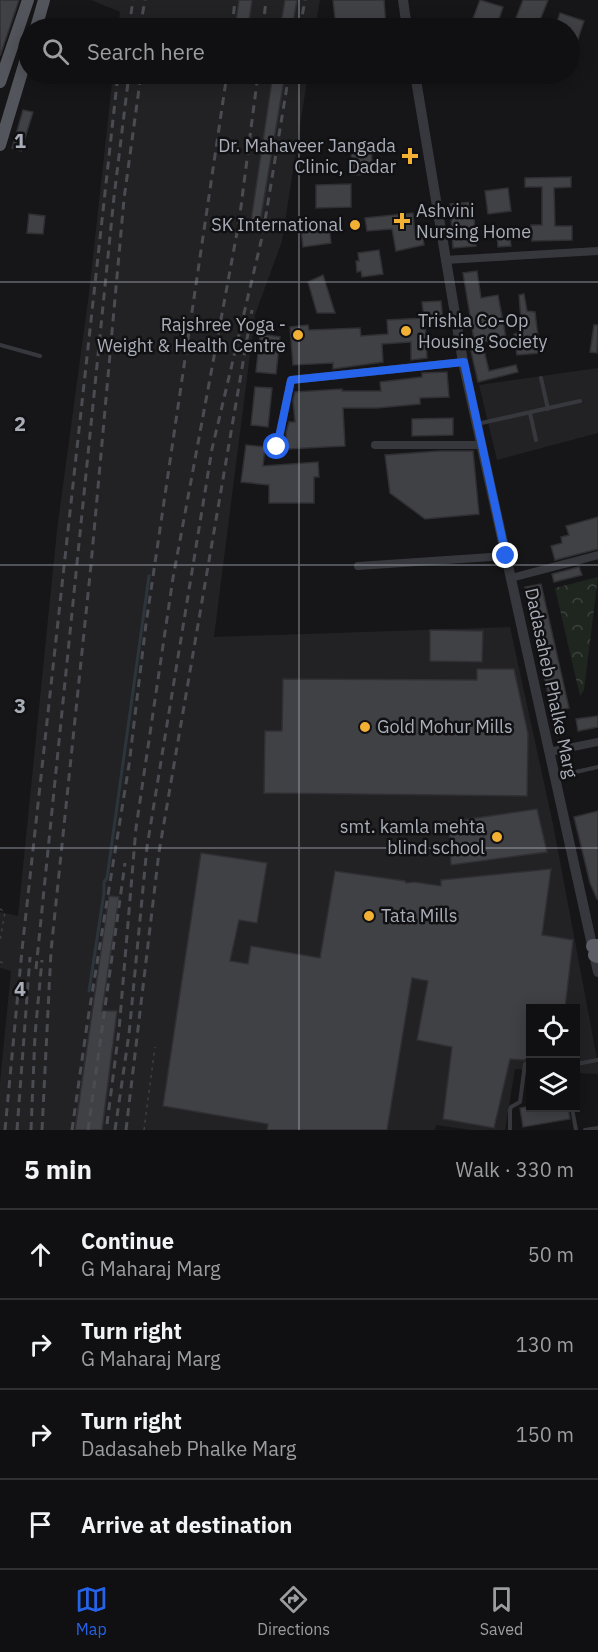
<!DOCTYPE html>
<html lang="en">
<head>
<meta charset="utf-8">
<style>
	:root { --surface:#101012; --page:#1e1e20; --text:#f1f3f6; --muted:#9c9d9f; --line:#303032; --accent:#2563eb }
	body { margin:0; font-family:"IBM Plex Sans",sans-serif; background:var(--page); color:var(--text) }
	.controls { position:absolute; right:18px; bottom:18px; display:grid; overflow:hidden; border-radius:0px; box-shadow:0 3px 15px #0003 }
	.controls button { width:54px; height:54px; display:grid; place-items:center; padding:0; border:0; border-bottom:2px solid var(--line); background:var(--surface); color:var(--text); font:30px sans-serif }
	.stop { position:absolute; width:18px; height:18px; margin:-14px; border:4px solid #2563eb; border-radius:50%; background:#fff }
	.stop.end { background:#2563eb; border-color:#fff; box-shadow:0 2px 6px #0008 }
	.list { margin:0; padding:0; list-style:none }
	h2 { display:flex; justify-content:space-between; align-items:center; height:78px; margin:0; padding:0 24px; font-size:26px }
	h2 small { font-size:20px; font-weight:400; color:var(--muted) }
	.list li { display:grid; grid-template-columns:39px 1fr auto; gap:18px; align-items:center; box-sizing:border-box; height:90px; padding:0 24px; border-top:2px solid var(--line) }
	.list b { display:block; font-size:22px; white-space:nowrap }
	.list p { margin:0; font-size:20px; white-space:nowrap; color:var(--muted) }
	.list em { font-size:20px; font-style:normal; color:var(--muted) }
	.icon { flex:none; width:33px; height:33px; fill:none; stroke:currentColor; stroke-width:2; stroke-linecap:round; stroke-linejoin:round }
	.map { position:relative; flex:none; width:598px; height:1130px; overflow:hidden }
	.search { position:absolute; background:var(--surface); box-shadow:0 3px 15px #0003; left:18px; right:18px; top:18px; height:66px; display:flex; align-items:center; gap:15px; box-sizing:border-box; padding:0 21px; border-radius:33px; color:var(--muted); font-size:22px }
	.sheet { height:438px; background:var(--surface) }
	nav { display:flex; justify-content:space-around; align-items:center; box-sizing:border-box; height:84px; border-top:2px solid var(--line); background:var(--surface); font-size:16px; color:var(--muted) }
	nav a { display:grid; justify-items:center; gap:3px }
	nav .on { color:var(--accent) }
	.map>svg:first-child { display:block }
	.built { fill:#222225 }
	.park { fill:url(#park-crowns) }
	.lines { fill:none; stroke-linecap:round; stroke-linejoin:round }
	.stream { stroke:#2c353c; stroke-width:3 }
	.building { fill:#404145; stroke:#303034; stroke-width:1.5 }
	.path { stroke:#3d3f44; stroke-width:1.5; stroke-dasharray:3 4.5; stroke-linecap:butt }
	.service { stroke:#37383d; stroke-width:4 }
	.minor { stroke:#37383d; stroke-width:8 }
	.tertiary { stroke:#37383d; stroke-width:10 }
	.primary { stroke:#53555c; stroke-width:12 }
	.trunk { stroke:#5b5e65; stroke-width:14 }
	.rail { stroke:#4a4c52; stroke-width:3; stroke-dasharray:8 6; stroke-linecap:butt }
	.route { stroke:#2563eb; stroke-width:8 }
	.grid { fill:none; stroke:#a8adb8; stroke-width:1.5; stroke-opacity:0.55 }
	.poi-dot { fill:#f2b134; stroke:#111113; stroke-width:2 }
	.labels { text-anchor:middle; stroke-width:5; stroke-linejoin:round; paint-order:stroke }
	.poi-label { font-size:18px; fill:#a8adb8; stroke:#111113; text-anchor:end }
	.street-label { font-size:18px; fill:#a8adb8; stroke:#111113 }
	.grid-label { font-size:20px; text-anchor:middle; font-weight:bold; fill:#a8adb8; stroke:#111113; stroke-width:5; stroke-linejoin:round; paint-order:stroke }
</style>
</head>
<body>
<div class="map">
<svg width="598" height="1130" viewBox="0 0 598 1130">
	<defs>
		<pattern id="park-crowns" width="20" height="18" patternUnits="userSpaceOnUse" patternTransform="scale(1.5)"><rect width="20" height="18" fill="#1e261f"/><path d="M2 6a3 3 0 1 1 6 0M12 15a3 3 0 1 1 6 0" fill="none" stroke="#3c433d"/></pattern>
	</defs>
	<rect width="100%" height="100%" fill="#161618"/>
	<path class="built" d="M 91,0 L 320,0 L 315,28 L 118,28 L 120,12 Z
		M 113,74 L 308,74 L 282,241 L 255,315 L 214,637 L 510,627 L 553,824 L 598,1064 L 598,1074 L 576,1073 L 576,1008 L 530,1008 L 530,1070 L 515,1069 L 505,1130 L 471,1130 L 436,1125 L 435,1130 L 0,1130 L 0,1082 L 11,971 L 0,968 L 0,912 L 18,916 L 57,530 L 89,293 Z
		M 598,368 L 598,433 L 497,460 L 479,385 Z"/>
	<path class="park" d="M 598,577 L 584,690 L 580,696 L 555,588 Z"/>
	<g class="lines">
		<path class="stream" d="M 89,991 L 104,893 L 104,882 L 107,878 L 149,576"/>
	</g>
	<path class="building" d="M 0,0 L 19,0 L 0,56 Z
		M 239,0 L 252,0 L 248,28 L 235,28 Z
		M 285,0 L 297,0 L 292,28 L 280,28 Z
		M 333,0 L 384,0 L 386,26 L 336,28 Z
		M 480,0 L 503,7 L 496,28 L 472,21 Z
		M 523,0 L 548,0 L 537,28 L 512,28 Z
		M 560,13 L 584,21 L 571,60 L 570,28 L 555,28 Z
		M 273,74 L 285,74 L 260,222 L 251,221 Z
		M 23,110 L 33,112 L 21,151 L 12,148 Z
		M 371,147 L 373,174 L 352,175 L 351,148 Z
		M 571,177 L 571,187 L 554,188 L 555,226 L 572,226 L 572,240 L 532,241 L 531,225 L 542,225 L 542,187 L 525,187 L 525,178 Z
		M 351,184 L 351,207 L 316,208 L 316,185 Z
		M 508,188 L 511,211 L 488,214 L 485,191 Z
		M 473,202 L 476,246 L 453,248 L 450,204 Z
		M 413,213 L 415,235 L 422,233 L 424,245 L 396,251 L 392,229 L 367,231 L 365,218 Z
		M 29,214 L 45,216 L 43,234 L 27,233 Z
		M 329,226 L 331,243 L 303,247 L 301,229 Z
		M 509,231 L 511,246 L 498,247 L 497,232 Z
		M 379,250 L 383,274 L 362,277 L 361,271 L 357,272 L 356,261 L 359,261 L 358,253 Z
		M 477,271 L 481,298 L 498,295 L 506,338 L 482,342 L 489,371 L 516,365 L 518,372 L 478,382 L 470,347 L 475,346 L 463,273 Z
		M 323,275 L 335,313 L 317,313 L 308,282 Z
		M 524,294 L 527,311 L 535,312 L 540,353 L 517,355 L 514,334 L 522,332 L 519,295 Z
		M 441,301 L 443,321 L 425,322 L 427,358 L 411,360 L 411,342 L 382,344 L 383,362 L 333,369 L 333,363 L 293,365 L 290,327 L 308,325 L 309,330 L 360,328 L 361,336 L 388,334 L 387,320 L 424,318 L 422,302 Z
		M 594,325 L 598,325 L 597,353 L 590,352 Z
		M 260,334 L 280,337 L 276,374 L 256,372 Z
		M 447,372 L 449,397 L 420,398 L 420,404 L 377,408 L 343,408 L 345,446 L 287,449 L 286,433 L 289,422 L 295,422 L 293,400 L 295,392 L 342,389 L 342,391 L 381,391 L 380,382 L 422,377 L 422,373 Z
		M 255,387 L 272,388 L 268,427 L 251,425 Z
		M 453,418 L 453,435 L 412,436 L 412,419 Z
		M 246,445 L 265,447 L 263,466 L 318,462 L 319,477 L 314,477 L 314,503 L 269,503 L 269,485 L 241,482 Z
		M 439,451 L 473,451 L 479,514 L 425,519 L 390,493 L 385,455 Z
		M 598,517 L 598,549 L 555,560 L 551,546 L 562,543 L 561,537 L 569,535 L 566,526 Z
		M 579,567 L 582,575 L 554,582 L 552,574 Z
		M 541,584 L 569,708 L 552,712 L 525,587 Z
		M 430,630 L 483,631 L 482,662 L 430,661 Z
		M 477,669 L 514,669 L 528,734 L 527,796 L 264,793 L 265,731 L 282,731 L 283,679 L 477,680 Z
		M 598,716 L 598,727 L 578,731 L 576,719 Z
		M 537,809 L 547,852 L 451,865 L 449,822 Z
		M 598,811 L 598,899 L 597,899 L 590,883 L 574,817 Z
		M 201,853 L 267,863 L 257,923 L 239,920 L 230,961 L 248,964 L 251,946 L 320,958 L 335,871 L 405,881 L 406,883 L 414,882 L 441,886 L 441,880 L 551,869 L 542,935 L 573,940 L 565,1008 L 531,1008 L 531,1057 L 524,1060 L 510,1059 L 494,1128 L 443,1119 L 452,1047 L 417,1040 L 428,981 L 412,978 L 387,1130 L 267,1130 L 268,1124 L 163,1106 Z
		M 109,896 L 119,897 L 102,1011 L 117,1011 L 102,1130 L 75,1130 Z
		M 531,1106 L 568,1107 L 570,1119 L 523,1127 L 520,1108 Z"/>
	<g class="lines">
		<path class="path" d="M 0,909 L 5,912 L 0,940
			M 0,962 L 4,963
			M 103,1044 L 110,1042 L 114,1044
			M 144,1130 L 155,1047"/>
		<path class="service" d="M 0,345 L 40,356
			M 541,378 L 548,409
			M 530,413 L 536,440
			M 477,424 L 580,401
			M 558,776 L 598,767
			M 576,1064 L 598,1060
			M 572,1108 L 576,1130
			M 510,1130 L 510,1110 L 511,1107 L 520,1102 L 525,1064 L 530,1061
			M 585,1130 L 598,1128"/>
		<path class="minor" d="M 445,260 L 598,251
			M 375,445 L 481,445
			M 277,447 L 291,380 L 463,362
			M 358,566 L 506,556
			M 511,578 L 598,555
			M 549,752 L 598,742"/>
		<path class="tertiary" d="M 403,0 L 407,28
			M 415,74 L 463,362 L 598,972"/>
		<path class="primary" d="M 36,28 L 44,0
			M 0,82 L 28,0
			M 0,145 L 28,52"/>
		<path class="trunk" d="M 593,946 L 598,946
			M 595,955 L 598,956"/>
		<path class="rail" d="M 129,28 L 133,0
			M 140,28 L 145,0
			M 232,28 L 235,0
			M 263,28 L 266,0
			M 300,28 L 305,0
			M 36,969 L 114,197 L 129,74
			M 107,1124 L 119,1030 L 136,828 L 173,578 L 239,222 L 258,74
			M 5,1130 L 22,950 L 118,74
			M 17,1130 L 30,957
			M 31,1130 L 35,1035 L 42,960
			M 42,1130 L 51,951 L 91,565 L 124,199 L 141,74
			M 72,1130 L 87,1025 L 129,765 L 146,624 L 227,74
			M 88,1130 L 125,863
			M 115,1130 L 129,1034 L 147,847 L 212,449 L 263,233 L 289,74
			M 126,1130 L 159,852 L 252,310"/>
	</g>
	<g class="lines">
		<path class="route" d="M 277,447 L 291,380 L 464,362 L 506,556"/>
	</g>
	<path class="grid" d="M 299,0 L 299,28M 299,74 L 299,1130M 0,282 L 598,282M 0,565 L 598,565M 0,848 L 598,848"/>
	<g class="poi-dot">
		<path d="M407 147h6v6h6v6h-6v6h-6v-6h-6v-6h6z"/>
		<path d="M399 212h6v6h6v6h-6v6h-6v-6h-6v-6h6z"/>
		<circle cx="355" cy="225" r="6"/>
		<circle cx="406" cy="331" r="6"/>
		<circle cx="298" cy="335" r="6"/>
		<circle cx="365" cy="727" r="6"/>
		<circle cx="497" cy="837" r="6"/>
		<circle cx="369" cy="916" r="6"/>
	</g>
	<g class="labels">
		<g class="poi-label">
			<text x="396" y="152">Dr. Mahaveer Jangada<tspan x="396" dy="21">Clinic, Dadar</tspan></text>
			<text x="416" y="217" text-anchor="start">Ashvini<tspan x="416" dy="21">Nursing Home</tspan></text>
			<text x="343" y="231">SK International</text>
			<text x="418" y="327" text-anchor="start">Trishla Co-Op<tspan x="418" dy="21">Housing Society</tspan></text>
			<text x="286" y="331">Rajshree Yoga -<tspan x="286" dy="21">Weight &amp; Health Centre</tspan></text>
			<text x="377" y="733" text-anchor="start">Gold Mohur Mills</text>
			<text x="485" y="833">smt. kamla mehta<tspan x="485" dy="21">blind school</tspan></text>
			<text x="381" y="922" text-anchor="start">Tata Mills</text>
		</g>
		<g class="street-label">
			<text transform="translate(551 683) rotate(78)" y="6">Dadasaheb Phalke Marg</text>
		</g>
	</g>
	<g class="grid-label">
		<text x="20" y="148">1</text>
		<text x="20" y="431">2</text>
		<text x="20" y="713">3</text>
		<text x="20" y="996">4</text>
	</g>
</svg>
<div class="controls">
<button><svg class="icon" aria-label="locate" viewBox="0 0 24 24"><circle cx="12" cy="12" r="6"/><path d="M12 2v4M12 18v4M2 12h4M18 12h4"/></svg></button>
<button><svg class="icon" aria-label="layers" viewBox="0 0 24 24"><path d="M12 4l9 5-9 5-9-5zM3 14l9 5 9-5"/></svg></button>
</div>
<div class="stop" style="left:277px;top:447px"></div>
<div class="stop end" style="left:506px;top:556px"></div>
<div class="search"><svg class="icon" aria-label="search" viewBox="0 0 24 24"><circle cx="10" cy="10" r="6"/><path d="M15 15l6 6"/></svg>Search here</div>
</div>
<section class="sheet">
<h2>5 min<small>Walk · 330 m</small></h2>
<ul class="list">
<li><svg class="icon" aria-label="ahead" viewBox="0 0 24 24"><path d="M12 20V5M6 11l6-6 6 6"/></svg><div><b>Continue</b><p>G Maharaj Marg</p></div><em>50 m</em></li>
<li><svg class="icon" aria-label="right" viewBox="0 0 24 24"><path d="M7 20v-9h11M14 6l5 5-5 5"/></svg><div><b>Turn right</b><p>G Maharaj Marg</p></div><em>130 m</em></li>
<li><svg class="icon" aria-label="right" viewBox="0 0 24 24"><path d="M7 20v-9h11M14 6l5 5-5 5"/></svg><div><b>Turn right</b><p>Dadasaheb Phalke Marg</p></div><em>150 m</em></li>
<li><svg class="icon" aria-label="arrive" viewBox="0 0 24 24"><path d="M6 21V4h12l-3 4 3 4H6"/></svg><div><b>Arrive at destination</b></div></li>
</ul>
</section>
<nav>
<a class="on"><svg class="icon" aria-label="map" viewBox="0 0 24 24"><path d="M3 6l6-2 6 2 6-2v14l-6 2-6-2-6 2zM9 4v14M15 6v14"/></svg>Map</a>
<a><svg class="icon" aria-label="directions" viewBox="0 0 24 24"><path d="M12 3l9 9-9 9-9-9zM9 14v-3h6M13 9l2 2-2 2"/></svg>Directions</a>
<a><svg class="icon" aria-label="saved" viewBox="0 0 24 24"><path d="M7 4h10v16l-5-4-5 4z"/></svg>Saved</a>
</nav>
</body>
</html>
